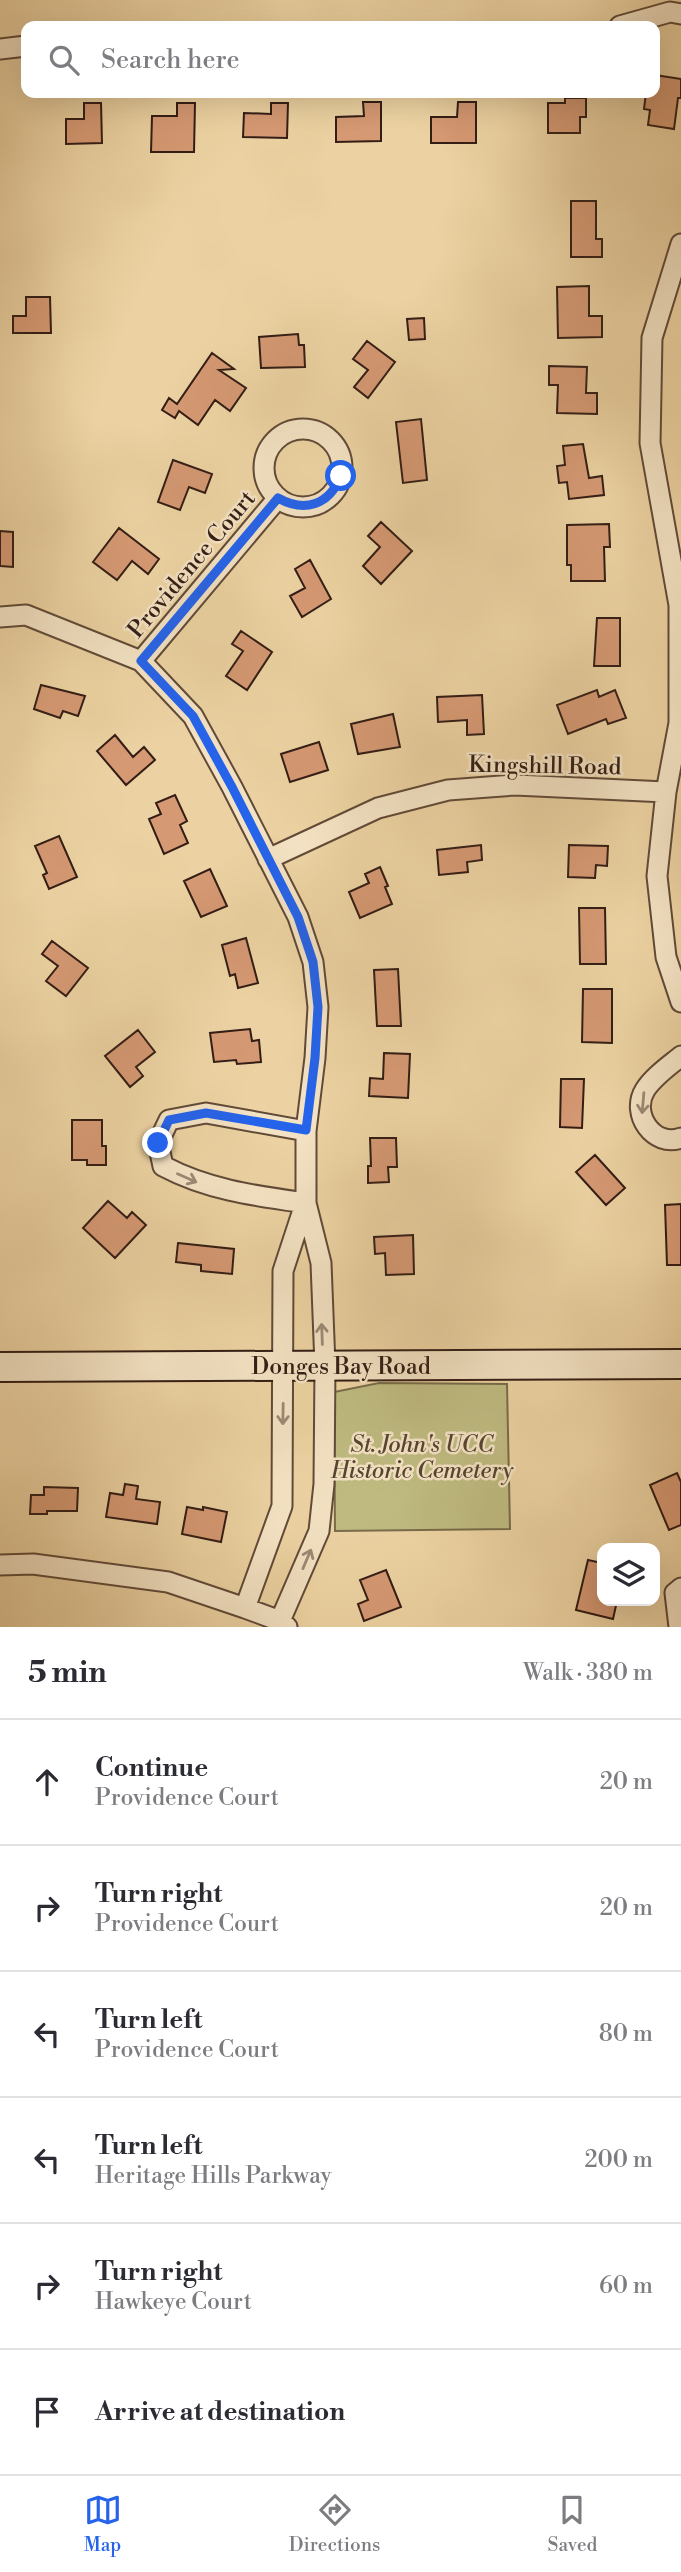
<!DOCTYPE html>
<html lang="en">
<head>
<meta charset="utf-8">
<style>
	:root { --surface:#fff; --page:#f2f2f3; --text:#2b2b33; --muted:#7c7c81; --line:#e1e1e2; --accent:#2563eb }
	body { margin:0; font-family:"Libre Bodoni",serif; background:var(--page); color:var(--text) }
	.controls { position:absolute; right:21px; bottom:21px; display:grid; overflow:hidden; border-radius:14px; box-shadow:0 7px 28px #0002 }
	.controls button { width:63px; height:63px; display:grid; place-items:center; padding:0; border:0; border-bottom:2px solid var(--line); background:var(--surface); color:var(--text); font:35px sans-serif }
	.stop { position:absolute; width:21px; height:21px; margin:-16px; border:5px solid #2563eb; border-radius:50%; background:#fff }
	.stop.end { background:#2563eb; border-color:#fff; box-shadow:0 2px 7px #0008 }
	.list { margin:0; padding:0; list-style:none }
	h2 { display:flex; justify-content:space-between; align-items:center; height:91px; margin:0; padding:0 28px; font-size:30px }
	h2 small { font-size:23px; font-weight:400; color:var(--muted) }
	.list li { display:grid; grid-template-columns:46px 1fr auto; gap:21px; align-items:center; box-sizing:border-box; height:126px; padding:0 28px; border-top:2px solid var(--line) }
	.list b { display:block; font-size:26px; white-space:nowrap }
	.list p { margin:0; font-size:23px; white-space:nowrap; color:var(--muted) }
	.list em { font-size:23px; font-style:normal; color:var(--muted) }
	.icon { flex:none; width:38px; height:38px; fill:none; stroke:currentColor; stroke-width:2; stroke-linecap:round; stroke-linejoin:round }
	.map { position:relative; flex:none; width:681px; height:1627px; overflow:hidden }
	.search { position:absolute; background:var(--surface); box-shadow:0 7px 28px #0002; left:21px; right:21px; top:21px; height:77px; display:flex; align-items:center; gap:18px; box-sizing:border-box; padding:0 24px; border-radius:14px; color:var(--muted); font-size:26px }
	.sheet { height:847px; background:var(--surface) }
	nav { display:flex; justify-content:space-around; align-items:center; box-sizing:border-box; height:98px; border-top:2px solid var(--line); background:var(--surface); font-size:19px; color:var(--muted) }
	nav a { display:grid; justify-items:center; gap:4px }
	nav .on { color:var(--accent) }
	.map>svg:first-child { display:block }
	.green { fill:#beba80; stroke:#786c4a; stroke-width:2 }
	.building { fill:#d59973; stroke:#331d15; stroke-width:2 }
	.lines { fill:none; stroke-linecap:round; stroke-linejoin:round }
	.street-casing { stroke:#614a38; stroke-width:23 }
	.secondary-casing { stroke:#331d15; stroke-width:32 }
	.street { stroke:#f3e2c3; stroke-width:19 }
	.secondary { stroke:#f3e2c3; stroke-width:28 }
	.oneway { stroke:#9d8975 }
	.route { stroke:#2563eb; stroke-width:9 }
	.labels { text-anchor:middle; stroke-width:5; stroke-linejoin:round; paint-order:stroke }
	.street-label { font-size:23px; fill:#331d15; stroke:#f3e2c3 }
	.park-label { font-size:23px; font-style:italic; fill:#564430; stroke:#f3e2c3 }
</style>
</head>
<body>
<div class="map">
<svg width="681" height="1627" viewBox="0 0 681 1627">
	<rect width="100%" height="100%" fill="#ecd2a2"/>
	<filter id="stains"><feTurbulence type="fractalNoise" baseFrequency=".00286" numOctaves="4"/><feColorMatrix values="0 0 0 0 .2 0 0 0 0 .09 0 0 0 0 .02 0 0 0 .5 -.17"/></filter>
	<radialGradient id="worn" r=".72"><stop offset=".6" stop-color="#630" stop-opacity="0"/><stop offset="1" stop-color="#630" stop-opacity=".3"/></radialGradient>
	<path class="green" d="M 379,1383 L 507,1384 L 510,1529 L 335,1531 L 334,1392 Z"/>
	<path class="building" d="M 655,75 L 681,79 L 681,98 L 678,98 L 674,129 L 648,125 L 650,110 L 644,109 L 646,93 L 655,93 Z
		M 565,98 L 586,98 L 586,117 L 580,117 L 580,133 L 548,133 L 548,103 L 565,103 Z
		M 363,102 L 381,102 L 381,141 L 336,142 L 336,117 L 364,116 Z
		M 458,102 L 476,102 L 476,143 L 431,143 L 431,117 L 457,117 Z
		M 84,103 L 101,103 L 102,143 L 66,144 L 66,119 L 84,119 Z
		M 177,103 L 195,103 L 194,152 L 151,152 L 152,116 L 177,116 Z
		M 271,103 L 288,103 L 287,138 L 243,137 L 244,113 L 271,114 Z
		M 571,201 L 596,201 L 596,239 L 602,239 L 602,257 L 571,257 Z
		M 589,286 L 589,316 L 602,316 L 602,337 L 558,338 L 557,287 Z
		M 26,297 L 50,297 L 51,333 L 13,333 L 13,316 L 26,316 Z
		M 424,318 L 425,339 L 409,340 L 407,319 Z
		M 298,334 L 299,345 L 304,345 L 305,367 L 261,368 L 259,337 Z
		M 367,341 L 395,362 L 368,398 L 354,387 L 368,370 L 353,359 Z
		M 212,353 L 234,369 L 219,370 L 246,388 L 230,411 L 215,400 L 198,425 L 179,411 L 175,418 L 162,410 L 169,398 L 177,404 Z
		M 549,366 L 587,367 L 586,393 L 597,393 L 597,414 L 557,413 L 558,385 L 549,385 Z
		M 421,419 L 427,480 L 403,483 L 396,422 Z
		M 583,444 L 589,478 L 602,476 L 604,495 L 569,499 L 567,482 L 559,483 L 557,466 L 565,465 L 563,446 Z
		M 173,460 L 212,474 L 205,493 L 189,487 L 180,510 L 158,502 Z
		M 381,522 L 412,551 L 381,584 L 363,566 L 380,547 L 368,536 Z
		M 609,524 L 610,547 L 604,547 L 605,581 L 571,581 L 571,565 L 567,565 L 567,525 Z
		M 119,528 L 159,559 L 148,574 L 132,561 L 117,580 L 93,562 Z
		M 0,531 L 13,532 L 13,567 L 0,566 Z
		M 310,560 L 331,599 L 302,617 L 290,596 L 305,588 L 295,569 Z
		M 597,618 L 620,618 L 620,666 L 594,666 Z
		M 241,631 L 272,652 L 247,690 L 226,676 L 243,651 L 232,644 Z
		M 41,685 L 85,696 L 78,716 L 63,711 L 60,718 L 34,709 Z
		M 597,690 L 599,697 L 615,690 L 626,718 L 608,724 L 606,719 L 568,734 L 557,705 Z
		M 482,695 L 484,734 L 467,735 L 467,720 L 438,722 L 437,697 Z
		M 393,714 L 400,747 L 358,754 L 351,724 Z
		M 115,735 L 133,757 L 144,747 L 155,760 L 126,785 L 97,751 Z
		M 319,742 L 328,770 L 290,782 L 281,754 Z
		M 175,795 L 187,821 L 180,825 L 188,843 L 164,854 L 149,819 L 161,814 L 156,803 Z
		M 59,836 L 77,877 L 49,889 L 43,875 L 47,873 L 35,846 Z
		M 481,845 L 482,860 L 467,862 L 468,872 L 439,875 L 437,850 Z
		M 569,845 L 608,846 L 607,866 L 596,865 L 595,878 L 568,877 Z
		M 380,867 L 388,886 L 385,887 L 392,904 L 360,918 L 349,892 L 369,883 L 365,874 Z
		M 210,869 L 227,906 L 201,917 L 184,881 Z
		M 579,908 L 605,908 L 606,964 L 580,964 Z
		M 246,938 L 258,983 L 238,988 L 235,974 L 230,976 L 222,945 Z
		M 52,941 L 88,968 L 66,996 L 46,981 L 58,966 L 42,954 Z
		M 398,969 L 401,1026 L 377,1026 L 374,970 Z
		M 583,989 L 612,989 L 612,1043 L 582,1042 Z
		M 250,1029 L 252,1041 L 259,1040 L 261,1062 L 237,1064 L 236,1060 L 214,1062 L 210,1033 Z
		M 138,1030 L 155,1052 L 136,1067 L 143,1076 L 130,1087 L 105,1056 Z
		M 384,1053 L 410,1054 L 408,1098 L 369,1096 L 370,1078 L 383,1079 Z
		M 561,1079 L 584,1079 L 582,1128 L 560,1127 Z
		M 72,1120 L 102,1120 L 102,1146 L 106,1146 L 106,1165 L 87,1165 L 87,1160 L 72,1160 Z
		M 370,1138 L 396,1138 L 397,1167 L 388,1167 L 389,1182 L 368,1183 L 368,1166 L 371,1166 Z
		M 595,1155 L 625,1188 L 606,1205 L 576,1172 Z
		M 108,1201 L 127,1218 L 132,1212 L 146,1225 L 115,1258 L 83,1228 Z
		M 681,1204 L 681,1265 L 667,1265 L 665,1205 Z
		M 413,1235 L 414,1274 L 386,1275 L 385,1253 L 375,1254 L 374,1237 Z
		M 178,1243 L 234,1249 L 232,1274 L 201,1271 L 201,1265 L 176,1262 Z
		M 677,1473 L 681,1482 L 681,1525 L 669,1530 L 650,1485 Z
		M 125,1484 L 138,1486 L 136,1499 L 160,1502 L 157,1524 L 106,1517 L 110,1493 L 123,1495 Z
		M 44,1487 L 78,1488 L 77,1511 L 47,1511 L 47,1514 L 30,1514 L 31,1495 L 44,1495 Z
		M 187,1507 L 203,1510 L 203,1507 L 227,1512 L 221,1542 L 182,1534 Z
		M 588,1560 L 602,1563 L 602,1601 L 617,1601 L 613,1619 L 576,1610 Z
		M 386,1570 L 401,1607 L 364,1621 L 358,1604 L 368,1600 L 360,1580 Z"/>
	<g class="lines">
		<defs>
			<path id="street" d="M 620,26 L 670,12 L 681,14
				M 0,49 L 26,46
				M 681,244 L 652,338 L 650,443 L 679,605 L 679,723 L 666,792 L 657,876 L 666,957 L 681,1002
				M264 468a39 39 0 1 1 78 0a39 39 0 1 1-78 0Z
				M 0,617 L 26,615 L 141,661 L 193,716 L 232,787 L 298,917 L 313,962 L 318,1007 L 315,1058 L 306,1131 L 306,1203 L 321,1263 L 325,1365 L 324,1484 L 319,1531 L 280,1621
				M 141,661 L 278,498
				M 268,859 L 378,808 L 448,790 L 515,785 L 666,792
				M 681,1056 C 669,1066 653,1077 645,1090 C 630,1114 654,1148 681,1138
				M 306,1203 C 256,1196 208,1190 163,1166 L 158,1143 L 169,1120 L 206,1113 L 306,1131
				M 0,1565 L 33,1564 L 168,1582 L 245,1608 L 280,1621 L 287,1627
				M 245,1608 L 282,1506 L 283,1271 L 305,1204
				M 679,1627 L 675,1593 L 681,1588"/>
			<path id="secondary" d="M 0,1367 L 681,1364"/>
		</defs>
		<use href="#street" class="street-casing"/>
		<use href="#secondary" class="secondary-casing"/>
		<use href="#street" class="street"/>
		<use href="#secondary" class="secondary"/>
	</g>
	<defs><path id="oneway-shaft" d="M-6 0H5M1.5-3L5.5 0L1.5 3" fill="none" stroke-width="1.6" stroke-linecap="round" stroke-linejoin="round" transform="scale(1.75)"/></defs>
	<g class="oneway">
		<use href="#oneway-shaft" transform="translate(643 1103) rotate(95)"/>
		<use href="#oneway-shaft" transform="translate(187 1178) rotate(24)"/>
		<use href="#oneway-shaft" transform="translate(322 1334) rotate(-92)"/>
		<use href="#oneway-shaft" transform="translate(283 1414) rotate(91)"/>
		<use href="#oneway-shaft" transform="translate(307 1559) rotate(-67)"/>
	</g>
	<g class="lines">
		<path class="route" d="M 158,1143 L 169,1120 L 206,1113 L 306,1130 L 315,1058 L 318,1007 L 313,962 L 298,917 L 232,787 L 193,716 L 141,661 L 278,498 C 305,513 329,505 341,476"/>
	</g>
	<g class="labels">
		<g class="street-label">
			<text transform="translate(191 564) rotate(-50)" y="8">Providence Court</text>
			<text transform="translate(545 765) rotate(1)" y="8">Kingshill Road</text>
			<text x="341" y="1374">Donges Bay Road</text>
		</g>
		<g class="park-label">
			<text x="422" y="1452">St. John's UCC<tspan x="422" dy="26">Historic Cemetery</tspan></text>
		</g>
	</g>
	<rect width="100%" height="100%" filter="url(#stains)"/>
	<rect width="100%" height="100%" fill="url(#worn)"/>
</svg>
<div class="controls">
<button><svg class="icon" aria-label="layers" viewBox="0 0 24 24"><path d="M12 4l9 5-9 5-9-5zM3 14l9 5 9-5"/></svg></button>
</div>
<div class="stop" style="left:341px;top:476px"></div>
<div class="stop end" style="left:158px;top:1143px"></div>
<div class="search"><svg class="icon" aria-label="search" viewBox="0 0 24 24"><circle cx="10" cy="10" r="6"/><path d="M15 15l6 6"/></svg>Search here</div>
</div>
<section class="sheet">
<h2>5 min<small>Walk · 380 m</small></h2>
<ul class="list">
<li><svg class="icon" aria-label="ahead" viewBox="0 0 24 24"><path d="M12 20V5M6 11l6-6 6 6"/></svg><div><b>Continue</b><p>Providence Court</p></div><em>20 m</em></li>
<li><svg class="icon" aria-label="right" viewBox="0 0 24 24"><path d="M7 20v-9h11M14 6l5 5-5 5"/></svg><div><b>Turn right</b><p>Providence Court</p></div><em>20 m</em></li>
<li><svg class="icon" aria-label="left" viewBox="0 0 24 24"><path d="M17 20v-9H6M10 6l-5 5 5 5"/></svg><div><b>Turn left</b><p>Providence Court</p></div><em>80 m</em></li>
<li><svg class="icon" aria-label="left" viewBox="0 0 24 24"><path d="M17 20v-9H6M10 6l-5 5 5 5"/></svg><div><b>Turn left</b><p>Heritage Hills Parkway</p></div><em>200 m</em></li>
<li><svg class="icon" aria-label="right" viewBox="0 0 24 24"><path d="M7 20v-9h11M14 6l5 5-5 5"/></svg><div><b>Turn right</b><p>Hawkeye Court</p></div><em>60 m</em></li>
<li><svg class="icon" aria-label="arrive" viewBox="0 0 24 24"><path d="M6 21V4h12l-3 4 3 4H6"/></svg><div><b>Arrive at destination</b></div></li>
</ul>
</section>
<nav>
<a class="on"><svg class="icon" aria-label="map" viewBox="0 0 24 24"><path d="M3 6l6-2 6 2 6-2v14l-6 2-6-2-6 2zM9 4v14M15 6v14"/></svg>Map</a>
<a><svg class="icon" aria-label="directions" viewBox="0 0 24 24"><path d="M12 3l9 9-9 9-9-9zM9 14v-3h6M13 9l2 2-2 2"/></svg>Directions</a>
<a><svg class="icon" aria-label="saved" viewBox="0 0 24 24"><path d="M7 4h10v16l-5-4-5 4z"/></svg>Saved</a>
</nav>
</body>
</html>
